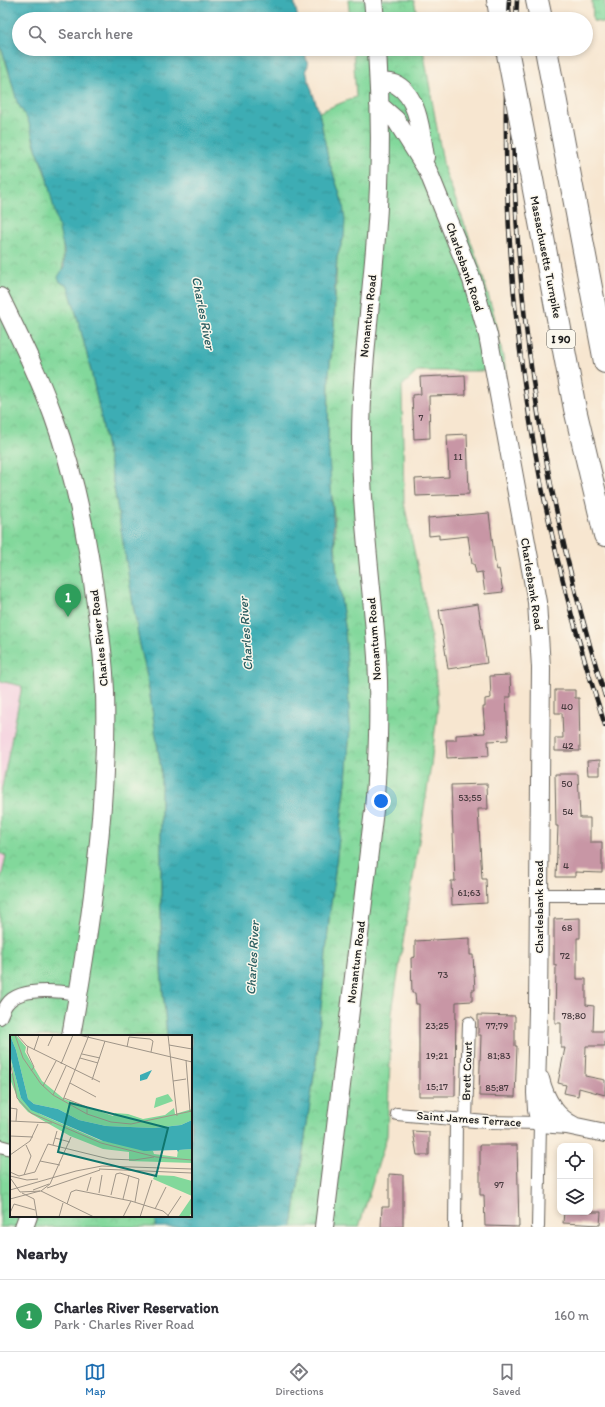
<!DOCTYPE html>
<html lang="en">
<head>
<meta charset="utf-8">
<style>
	:root { --surface:#fff; --page:#f2f2f3; --text:#2b2b33; --muted:#7c7c81; --line:#e1e1e2; --accent:#1f6fb2 }
	body { margin:0; font-family:Itim,sans-serif; background:var(--page); color:var(--text) }
	.controls { position:absolute; right:12px; bottom:12px; display:grid; overflow:hidden; border-radius:8px; box-shadow:0 2px 6px #0003 }
	.controls button { width:36px; height:36px; display:grid; place-items:center; padding:0; border:0; border-bottom:1px solid var(--line); background:var(--surface); color:var(--text); font:20px sans-serif }
	.you { position:absolute; left:381px; top:801px; width:14px; height:14px; margin:-10px; border:3px solid #fff; border-radius:50%; background:#1a73e8; box-shadow:0 0 0 6px #1a73e833 }
	.badge { display:grid; place-items:center; width:26px; height:26px; border-radius:50%; background:var(--accent); color:#fff; font-size:13px; font-weight:700 }
	.pin { position:absolute; translate:-50% -33px; filter:drop-shadow(0 1px 2px #0008) }
	.pin::after { content:''; position:absolute; top:21px; width:14px; height:12px; background:inherit; clip-path:polygon(0 0,100% 0,50% 100%) }
	.list { margin:0; padding:0; list-style:none }
	h2 { display:flex; justify-content:space-between; align-items:center; height:52px; margin:0; padding:0 16px; font-size:17px }
	h2 small { font-size:13px; font-weight:400; color:var(--muted) }
	.list li { display:grid; grid-template-columns:26px 1fr auto; gap:12px; align-items:center; box-sizing:border-box; height:72px; padding:0 16px; border-top:1px solid var(--line) }
	.list b { display:block; font-size:15px; white-space:nowrap }
	.list p { margin:0; font-size:13px; white-space:nowrap; color:var(--muted) }
	.list em { font-size:13px; font-style:normal; color:var(--muted) }
	.icon { flex:none; width:22px; height:22px; fill:none; stroke:currentColor; stroke-width:2; stroke-linecap:round; stroke-linejoin:round }
	.map { position:relative; flex:none; width:605px; height:1227px; overflow:hidden }
	.search { position:absolute; background:var(--surface); box-shadow:0 2px 6px #0003; left:12px; right:12px; top:12px; height:44px; display:flex; align-items:center; gap:10px; box-sizing:border-box; padding:0 14px; border-radius:22px; color:var(--muted); font-size:15px }
	.sheet { height:124px; background:var(--surface) }
	nav { display:flex; justify-content:space-around; align-items:center; box-sizing:border-box; height:56px; border-top:1px solid var(--line); background:var(--surface); font-size:11px; color:var(--muted) }
	nav a { display:grid; justify-items:center; gap:2px }
	nav .on { color:var(--accent) }
	.map>svg:first-child { display:block }
	.built { fill:#f4cfde }
	.park { fill:url(#park-crowns); stroke:#4f7a5c }
	.water { fill:url(#water-ripples); stroke:#2c6468 }
	.building { fill:#c896a5 }
	.lines { fill:none; stroke-linecap:round; stroke-linejoin:round }
	.street-casing { stroke:#69635b; stroke-width:14 }
	.secondary-casing { stroke:#69635b; stroke-width:20 }
	.highway-casing { stroke:#69635b; stroke-width:24 }
	.street { stroke:#fff; stroke-width:12 }
	.secondary { stroke:#fff; stroke-width:18 }
	.highway { stroke:#fff; stroke-width:22 }
	.rail-casing { stroke:#1c1c1c; stroke-width:4.5 }
	.rail { stroke:#fbf7ec; stroke-width:3; stroke-dasharray:9; stroke-linecap:butt }
	.highway-bridge-casing { stroke:#69635b; stroke-width:24; stroke-linecap:butt }
	.highway-bridge { stroke:#fff; stroke-width:22 }
	.labels { text-anchor:middle; stroke-width:3; stroke-linejoin:round; paint-order:stroke }
	.number-label { font-size:10px; fill:#473a3e }
	.shield { fill:#fbf7ec; stroke:#5f5e5a; stroke-width:1 }
	.shield-label { font-size:11px; font-weight:bold; fill:#1c1c1c }
	.street-label { font-size:12px; fill:#1c1c1c; stroke:#fbf7ec }
	.water-label { font-size:13px; font-style:italic; fill:#2a5d60; stroke:#fbf7ec }
	.inset-road { fill:none; stroke:#9f9588; stroke-width:1 }
	.view { fill:#0f766e; fill-opacity:0.15; stroke:#0f766e; stroke-width:2 }
	.inset-edge { fill:none; stroke:#1c1c1c; stroke-width:2 }
</style>
</head>
<body>
<div class="map">
<svg width="605" height="1227" viewBox="0 0 605 1227">
	<defs>
		<pattern id="park-crowns" width="20" height="18" patternUnits="userSpaceOnUse"><rect width="20" height="18" fill="#82d89b"/><path d="M2 6a3 3 0 1 1 6 0M12 15a3 3 0 1 1 6 0" fill="none" stroke="#70b985"/></pattern>
		<pattern id="water-ripples" width="26" height="14" patternUnits="userSpaceOnUse"><rect width="26" height="14" fill="#3cadb4"/><path d="M2 4q2-2 4 0t4 0M15 11q2-2 4 0t4 0" fill="none" stroke="#328c92"/></pattern>
	</defs>
	<rect width="100%" height="100%" fill="#fbf7ec"/>
	<filter id="ink" filterUnits="userSpaceOnUse"><feTurbulence type="fractalNoise" baseFrequency=".025" numOctaves="2"/><feDisplacementMap in="SourceGraphic" scale="8" xChannelSelector="R" yChannelSelector="G"/><feConvolveMatrix kernelMatrix="1 2 1 2 8 2 1 2 1" color-interpolation-filters="sRGB"/></filter>
	<filter id="wash" filterUnits="userSpaceOnUse"><feTurbulence type="fractalNoise" baseFrequency=".012" numOctaves="4" result="noise"/><feDisplacementMap in="SourceGraphic" scale="16" xChannelSelector="R" yChannelSelector="G"/><feGaussianBlur stdDeviation="0.9" result="paint"/><feColorMatrix in="noise" values="0 0 0 0 0 0 0 0 0 0 0 0 0 0 0 0 0 1.4 0 .05"/><feComposite in="paint" operator="in"/></filter>
	<g filter="url(#wash)">
		<rect width="100%" height="100%" fill="#f7e6d0"/>
		<path class="built" d="M 0,681 L 22,686 L 0,797 Z
			M 0,853 L 6,856 L 0,883 Z"/>
		<path class="park" d="M 348,0 L 414,0 L 418,19 L 350,19 Z
			M 592,0 L 605,0 L 605,23 L 593,21 Z
			M 0,45 C 7,63 11,82 17,100 C 19,108 26,114 29,122 C 32,131 33,142 37,151 C 51,191 71,239 60,282 L 68,286 C 104,401 119,522 139,640 L 147,676 L 161,769 L 161,970 L 167,1036 L 11,1036 L 11,1216 L 156,1216 L 155,1227 L 0,1227 L 0,883 L 6,856 L 0,853 L 0,797 L 22,686 L 0,681 Z
			M 353,49 L 423,49 L 444,168 L 479,264 L 494,315 L 506,371 L 418,371 L 402,386 L 404,503 L 427,612 L 434,658 L 438,705 L 431,765 L 392,1012 L 387,1136 L 359,1227 L 292,1227 L 316,1062 L 329,920 L 346,782 L 350,728 L 345,626 L 336,565 L 335,525 L 328,461 L 329,373 L 334,329 L 337,257 L 344,237 L 343,204 L 328,158 L 319,112 L 356,97 Z"/>
		<path class="water" d="M 0,0 L 294,0 L 298,19 L 19,19 L 19,49 L 304,49 L 308,66 L 306,69 L 308,79 L 319,112 L 328,158 L 343,204 L 345,221 L 344,237 L 337,257 L 335,279 L 334,329 L 329,373 L 328,439 L 336,565 L 345,626 L 350,728 L 346,782 L 329,920 L 316,1062 L 292,1227 L 155,1227 L 156,1216 L 191,1216 L 191,1036 L 167,1036 L 161,970 L 161,769 L 147,676 L 139,640 C 119,522 104,401 68,286 L 60,282 L 58,277 L 64,267 L 64,250 L 45,171 L 37,151 L 28,120 L 17,102 L 7,64 L 0,45 Z"/>
		<g id="blocks">
			<path class="building" d="M 465,375 L 466,395 L 429,396 L 430,438 L 414,439 L 412,395 L 421,394 L 420,377 Z
				M 467,434 L 469,494 L 416,496 L 415,479 L 449,477 L 447,435 Z
				M 489,513 L 495,562 L 497,570 L 499,569 L 503,592 L 485,594 L 482,572 L 476,573 L 474,564 L 472,564 L 468,536 L 439,539 L 439,535 L 429,536 L 428,518 Z
				M 478,604 L 487,663 L 448,669 L 439,610 Z
				M 510,675 L 511,697 L 506,697 L 508,740 L 488,741 L 489,756 L 447,758 L 446,740 L 456,740 L 456,735 L 485,733 L 483,707 L 485,707 L 485,699 L 491,698 L 490,676 Z
				M 555,690 L 575,690 L 575,698 L 579,698 L 580,751 L 555,751 L 555,738 L 563,738 L 562,713 L 555,713 Z
				M 600,760 L 600,775 L 588,775 L 587,761 Z
				M 555,774 L 578,774 L 580,818 L 590,818 L 590,842 L 602,842 L 602,873 L 575,872 L 575,877 L 556,877 L 558,826 L 556,826 Z
				M 487,784 L 488,809 L 478,809 L 482,879 L 486,879 L 487,903 L 452,905 L 451,881 L 455,881 L 451,785 Z
				M 580,918 L 580,938 L 577,938 L 577,979 L 586,979 L 586,1005 L 594,1006 L 593,1031 L 605,1031 L 605,1046 L 586,1046 L 585,1076 L 605,1080 L 605,1095 L 579,1088 L 578,1096 L 564,1093 L 566,1085 L 558,1083 L 565,1048 L 561,1048 L 561,1023 L 555,1023 L 556,965 L 554,965 L 554,919 Z
				M 470,938 L 470,955 L 473,955 L 475,990 L 472,990 L 472,1001 L 456,1002 L 455,1096 L 419,1096 L 419,1004 L 416,1004 L 415,993 L 412,993 L 411,958 L 415,957 L 415,941 Z
				M 478,1015 L 515,1016 L 515,1046 L 517,1046 L 515,1097 L 479,1096 L 481,1035 L 478,1035 Z
				M 413,1131 L 429,1132 L 429,1155 L 417,1155 Z
				M 480,1145 L 517,1145 L 519,1227 L 485,1226 L 484,1195 L 480,1195 Z
				M 389,1174 L 403,1175 L 403,1227 L 381,1227 L 382,1207 L 389,1207 Z
				M 564,1212 L 601,1212 L 600,1225 L 563,1223 Z"/>
		</g>
	</g>
	<g filter="url(#ink)">
		<use href="#blocks" fill-opacity="0" stroke="#69635b" stroke-width="1"/>
		<g class="lines">
			<defs>
				<path id="street" d="M 539,895 L 605,895
					M 0,1018 C 2,1014 4,1008 7,1004 C 20,986 60,991 79,994
					M 397,1114 L 486,1122 L 540,1123 L 538,1227
					M 466,1120 L 469,1023
					M 0,1146 L 11,1149
					M 455,1227 L 456,1119"/>
				<path id="secondary" d="M 373,0 L 375,19
					M 379,82 C 385,83 392,82 397,85 C 419,98 421,134 425,157
					M 379,105 L 396,120 L 428,171 L 472,280 L 488,335 L 537,602 L 541,668 L 538,1009 L 536,1093 L 537,1110 L 540,1123 L 567,1125 L 605,1133
					M 0,297 C 19,336 38,374 53,415 C 76,478 89,545 97,612 C 101,638 104,665 105,691 C 108,805 91,924 71,1036
					M 540,1079 C 545,1099 555,1117 574,1126
					M 24,1227 L 28,1216
					M 324,1227 L 374,810 C 378,759 380,708 377,657 C 372,584 361,512 361,439 C 361,371 371,304 376,237 C 381,175 381,111 377,49"/>
				<path id="highway" d="M 498,0 L 501,19
					M 537,0 L 541,19
					M 546,49 L 605,362
					M 525,142 L 575,409 L 605,535"/>
			</defs>
			<use href="#street" class="street-casing"/>
			<use href="#secondary" class="secondary-casing"/>
			<use href="#highway" class="highway-casing"/>
			<use href="#street" class="street"/>
			<use href="#secondary" class="secondary"/>
			<use href="#highway" class="highway"/>
			<defs>
				<path id="rail" d="M 508,19 L 509,0
					M 516,19 L 517,0
					M 507,49 C 499,278 532,507 605,725
					M 514,49 C 507,268 540,487 605,696"/>
			</defs>
			<use href="#rail" class="rail-casing"/>
			<use href="#rail" class="rail"/>
			<defs>
				<path id="highway-bridge" d="M 507,49 L 525,142"/>
			</defs>
			<use href="#highway-bridge" class="highway-bridge-casing"/>
			<use href="#highway-bridge" class="highway-bridge"/>
		</g>
	</g>
	<g class="labels">
		<g class="number-label">
			<text x="421" y="421">7</text>
			<text x="458" y="460">11</text>
			<text x="567" y="710">40</text>
			<text x="568" y="749">42</text>
			<text x="567" y="787">50</text>
			<text x="470" y="801">53;55</text>
			<text x="568" y="815">54</text>
			<text x="566" y="869">4</text>
			<text x="469" y="896">61;63</text>
			<text x="567" y="931">68</text>
			<text x="565" y="959">72</text>
			<text x="443" y="978">73</text>
			<text x="574" y="1019">78;80</text>
			<text x="437" y="1029">23;25</text>
			<text x="497" y="1029">77;79</text>
			<text x="437" y="1059">19;21</text>
			<text x="499" y="1059">81;83</text>
			<text x="437" y="1090">15;17</text>
			<text x="497" y="1091">85;87</text>
			<text x="499" y="1188">97</text>
		</g>
		<rect class="shield" x="547" y="330" width="28" height="18" rx="3"/>
		<g class="shield-label">
			<text x="561" y="343">I 90</text>
		</g>
		<g class="street-label">
			<text transform="translate(546 257) rotate(79)" y="4">Massachusetts Turnpike</text>
			<text transform="translate(465 267) rotate(71)" y="4">Charlesbank Road</text>
			<text transform="translate(368 316) rotate(-84)" y="4">Nonantum Road</text>
			<text transform="translate(532 584) rotate(81)" y="4">Charlesbank Road</text>
			<text transform="translate(99 638) rotate(-96)" y="4">Charles River Road</text>
			<text transform="translate(374 639) rotate(-94)" y="4">Nonantum Road</text>
			<text transform="translate(539 907) rotate(-90)" y="4">Charlesbank Road</text>
			<text transform="translate(356 962) rotate(-83)" y="4">Nonantum Road</text>
			<text transform="translate(467 1071) rotate(-88)" y="4">Brett Court</text>
			<text transform="translate(469 1119) rotate(4)" y="4">Saint James Terrace</text>
		</g>
		<g class="water-label">
			<text transform="translate(204 313) rotate(79)" y="5">Charles River</text>
			<text transform="translate(245 634) rotate(-94)" y="5">Charles River</text>
			<text transform="translate(252 958) rotate(-87)" y="5">Charles River</text>
		</g>
	</g>
	<g transform="translate(10 1035)">
		<rect width="182" height="182" fill="#f7e6d0"/>
		<path d="M 158,59 L 163,66 L 144,73 L 146,63 Z" fill="#82d89b"/>
		<path d="M 0,0 L 6,0 L 16,12 L 15,17 L 32,46 L 54,64 L 103,81 L 105,78 L 118,79 L 133,84 L 155,80 L 164,73 L 165,79 L 182,74 L 182,85 L 171,90 L 144,93 L 96,91 L 69,85 L 48,74 L 24,69 L 18,64 L 6,15 ZM 0,20 L 11,63 L 30,79 L 89,105 L 143,116 L 144,119 L 167,122 L 168,115 L 182,114 L 182,128 L 119,126 L 119,117 L 93,114 L 60,101 L 18,77 L 9,67 L 0,44 L 0,39 L 3,38 ZM 145,140 L 164,141 L 182,146 L 182,161 L 143,144 ZM 182,162 L 182,177 L 179,182 L 170,182 L 169,181 Z" fill="#82d89b"/>
		<path d="M 0,0 L 6,15 L 18,64 L 24,69 L 48,74 L 69,85 L 96,91 L 144,93 L 171,90 L 182,85 L 182,114 L 169,115 L 168,117 L 167,115 L 134,116 L 93,106 L 21,75 L 11,63 L 0,20 ZM 142,35 L 137,44 L 130,46 L 130,40 Z" fill="#3cadb4"/>
		<path class="inset-road" d="M 5,0 L 13,23 L 31,49 L 43,60 L 77,79 L 101,87 L 121,89 L 182,76M 7,0 L 17,11 L 90,47M 69,0 L 182,27M 158,0 L 167,81M 159,10 L 182,14M 18,11 L 17,17 L 24,32 L 21,36M 38,11 L 43,0M 117,12 L 119,2 L 140,4 L 143,6 L 141,17M 24,15 L 29,0M 72,19 L 90,23M 70,23 L 88,28M 176,25 L 180,77M 0,26 L 7,63 L 21,78 L 91,108 L 146,122 L 182,125M 51,29 L 63,0M 82,45 L 95,6M 163,46 L 176,44M 60,48 L 86,62M 33,51 L 46,26M 43,60 L 56,31M 54,63 L 77,72 L 77,79M 53,65 L 79,0M 0,73 L 7,74 L 6,86M 0,86 L 42,88M 0,101 L 23,102M 45,103 L 60,107M 43,110 L 47,96M 0,120 L 20,106 L 28,89M 30,126 L 50,130M 89,134 L 182,138M 0,137 L 9,141 L 25,137 L 38,109 L 99,124 L 124,125 L 144,122M 14,140 L 21,121 L 16,110M 0,141 L 17,145 L 28,144M 1,144 L 10,157 L 31,156 L 84,182M 37,153 L 90,135M 0,155 L 66,136 L 92,131 L 182,134M 23,155 L 39,149M 31,156 L 40,149 L 61,102M 77,156 L 81,142M 12,158 L 24,164 L 27,182M 89,158 L 92,140M 101,160 L 106,139 L 110,138 L 129,144 L 125,167M 0,164 L 30,156M 113,164 L 119,140M 57,169 L 61,157 L 66,155 L 121,166 L 153,176 L 160,182M 145,174 L 156,152M 0,178 L 4,169 L 25,175M 49,182 L 53,168M 113,182 L 121,166M 130,182 L 142,145M 157,182 L 171,161"/>
		<path class="view" d="M 60,68 L 158,93 L 146,141 L 48,117 Z"/>
		<rect width="182" height="182" class="inset-edge"/>
	</g>
</svg>
<div class="controls">
<button><svg class="icon" aria-label="locate" viewBox="0 0 24 24"><circle cx="12" cy="12" r="6"/><path d="M12 2v4M12 18v4M2 12h4M18 12h4"/></svg></button>
<button><svg class="icon" aria-label="layers" viewBox="0 0 24 24"><path d="M12 4l9 5-9 5-9-5zM3 14l9 5 9-5"/></svg></button>
</div>
<div class="you"></div>
<div class="pin badge" style="left:68px;top:617px;background:#2e9e5b">1</div>
<div class="search"><svg class="icon" aria-label="search" viewBox="0 0 24 24"><circle cx="10" cy="10" r="6"/><path d="M15 15l6 6"/></svg>Search here</div>
</div>
<section class="sheet">
<h2>Nearby<small></small></h2>
<ul class="list">
<li><span class="badge" style="background:#2e9e5b">1</span><div><b>Charles River Reservation</b><p>Park · Charles River Road</p></div><em>160 m</em></li>
</ul>
</section>
<nav>
<a class="on"><svg class="icon" aria-label="map" viewBox="0 0 24 24"><path d="M3 6l6-2 6 2 6-2v14l-6 2-6-2-6 2zM9 4v14M15 6v14"/></svg>Map</a>
<a><svg class="icon" aria-label="directions" viewBox="0 0 24 24"><path d="M12 3l9 9-9 9-9-9zM9 14v-3h6M13 9l2 2-2 2"/></svg>Directions</a>
<a><svg class="icon" aria-label="saved" viewBox="0 0 24 24"><path d="M7 4h10v16l-5-4-5 4z"/></svg>Saved</a>
</nav>
</body>
</html>
